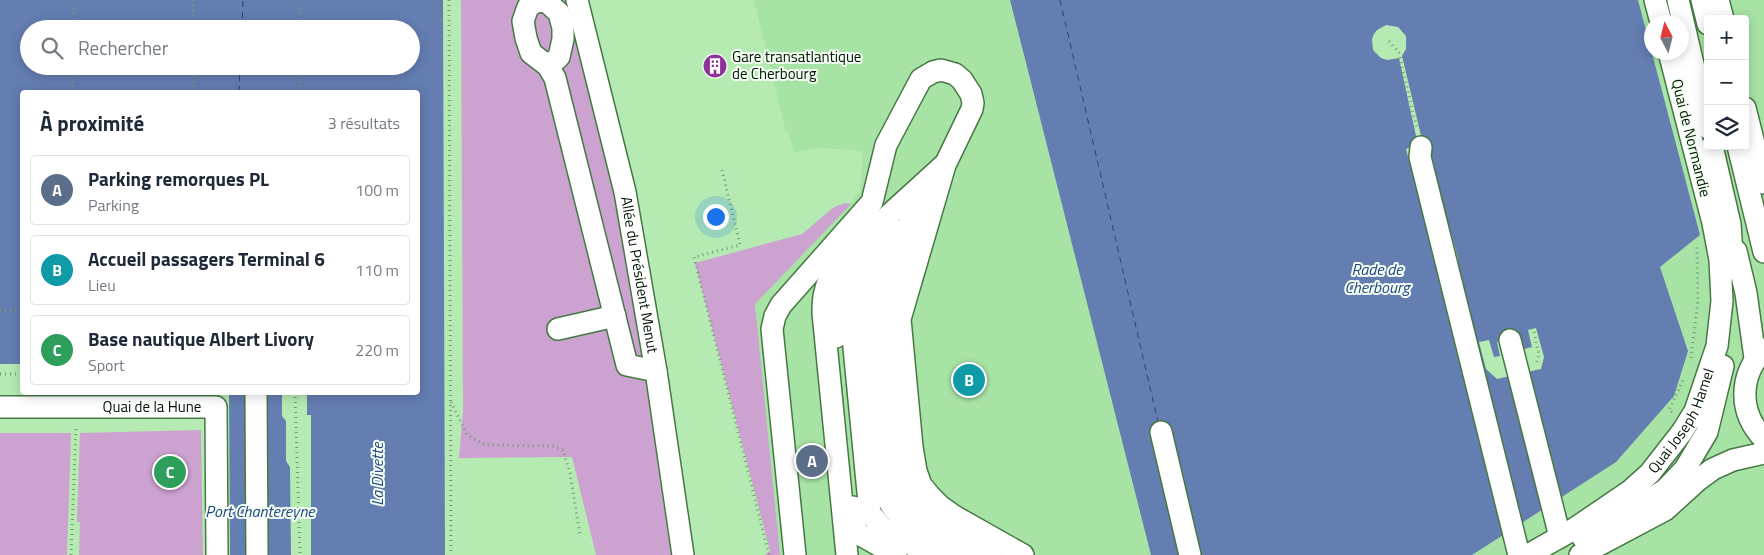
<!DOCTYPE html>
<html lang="fr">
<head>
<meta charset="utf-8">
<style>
	:root { --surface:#fff; --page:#f6f6f7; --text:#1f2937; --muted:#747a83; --line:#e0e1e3; --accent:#8f319a }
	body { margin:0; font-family:"Titillium Web",sans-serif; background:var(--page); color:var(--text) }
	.controls { position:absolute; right:15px; top:15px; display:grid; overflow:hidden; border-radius:5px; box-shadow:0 2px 12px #0003 }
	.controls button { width:45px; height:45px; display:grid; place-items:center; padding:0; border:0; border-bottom:1px solid var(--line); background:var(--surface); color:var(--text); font:25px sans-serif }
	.compass { position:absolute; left:1644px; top:15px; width:45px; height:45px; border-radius:50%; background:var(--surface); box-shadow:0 2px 12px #0003; rotate:353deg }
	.you { position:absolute; left:715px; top:216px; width:18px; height:18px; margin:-12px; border:4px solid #fff; border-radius:50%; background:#1a73e8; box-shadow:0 0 0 8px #1a73e833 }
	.badge { display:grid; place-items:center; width:32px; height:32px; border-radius:50%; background:var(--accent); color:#fff; font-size:16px; font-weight:700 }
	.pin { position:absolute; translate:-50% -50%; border:2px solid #fff; box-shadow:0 1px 5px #0006 }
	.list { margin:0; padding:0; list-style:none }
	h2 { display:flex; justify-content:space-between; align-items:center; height:65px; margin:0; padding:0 20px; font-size:21px }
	h2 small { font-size:16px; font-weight:400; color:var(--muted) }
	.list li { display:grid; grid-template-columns:32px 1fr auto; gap:15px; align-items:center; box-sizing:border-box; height:70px; margin:0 10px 10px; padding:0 10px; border:1px solid var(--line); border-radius:5px }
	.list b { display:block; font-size:19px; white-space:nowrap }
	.list p { margin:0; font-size:16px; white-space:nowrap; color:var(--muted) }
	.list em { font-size:16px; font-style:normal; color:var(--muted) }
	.icon { flex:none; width:28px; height:28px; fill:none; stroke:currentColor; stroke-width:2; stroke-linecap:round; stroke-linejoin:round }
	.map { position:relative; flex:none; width:1764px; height:555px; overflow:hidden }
	.search { position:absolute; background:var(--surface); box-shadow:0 2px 12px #0003; left:20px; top:20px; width:400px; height:55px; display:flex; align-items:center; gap:12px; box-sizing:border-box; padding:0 18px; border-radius:28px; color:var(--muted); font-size:19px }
	.panel { position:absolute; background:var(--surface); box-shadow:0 2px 12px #0003; left:20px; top:90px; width:400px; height:305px; border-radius:5px }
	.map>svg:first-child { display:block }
	.built { fill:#a7e3a4; fill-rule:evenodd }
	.green { fill:#cca2d0 }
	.water { fill:#647eb2; fill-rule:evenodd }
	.pier { fill:#b5ebb2 }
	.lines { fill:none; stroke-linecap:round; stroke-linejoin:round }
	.ferry { stroke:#244384; stroke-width:1; stroke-dasharray:6 5; stroke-linecap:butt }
	.minor-casing { stroke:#467844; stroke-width:24 }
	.path { stroke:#719a70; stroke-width:3; stroke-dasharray:1 4; stroke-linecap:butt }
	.minor { stroke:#fff; stroke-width:21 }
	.labels { text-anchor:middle; stroke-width:4; stroke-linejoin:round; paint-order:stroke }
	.poi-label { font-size:15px; fill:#021503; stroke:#f4fff3; text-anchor:start }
	.street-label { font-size:15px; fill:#021503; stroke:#f4fff3 }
	.water-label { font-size:16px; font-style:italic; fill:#244384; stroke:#f4fff3 }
</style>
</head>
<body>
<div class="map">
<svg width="1764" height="555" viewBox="0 0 1764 555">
	<rect width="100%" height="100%" fill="#b5ebb2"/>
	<path class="built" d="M 754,0 L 1010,0 L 1151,555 L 780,555 L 755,304 L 860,192 L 863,151 L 820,148 L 794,152 L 788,132 L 786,132 Z
		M 1638,0 L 1764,0 L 1764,555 L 1472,555 L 1544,507 L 1688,351 L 1660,267 L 1700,235 ZM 1708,19 L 1745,19 L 1745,146 L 1708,146 ZM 1652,22 L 1682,22 L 1682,52 L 1652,52 Z"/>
	<path class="green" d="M 461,0 L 569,0 L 623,221 L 668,535 L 672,555 L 596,555 L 572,457 L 459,458 L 463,411 Z
		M 845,203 L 851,204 L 755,304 L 780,555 L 765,555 L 770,551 L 695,263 L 802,234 L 834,207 Z
		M 201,430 L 203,555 L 79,555 L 80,522 L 77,522 L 80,433 Z
		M 0,433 L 71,433 L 67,555 L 0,555 Z"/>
	<path class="water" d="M 0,0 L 443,0 L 445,555 L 311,555 L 311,415 L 307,415 L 307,393 L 418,392 L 418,92 L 22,92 L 22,364 L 0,364 ZM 29,29 L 411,29 L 411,66 L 29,66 Z
		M 1010,0 L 1638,0 L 1700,235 L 1660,267 L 1688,351 L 1674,396 L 1616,462 L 1472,555 L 1151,555 Z
		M 229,393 L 282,393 L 282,416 L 286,421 L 286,461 L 290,467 L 291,555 L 230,555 Z"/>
	<path class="pier" d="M 1386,25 L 1398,27 L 1406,36 L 1406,49 L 1402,56 L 1423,144 L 1430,155 L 1458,259 L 1456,265 L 1442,268 L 1436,265 L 1406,149 L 1418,145 L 1399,58 L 1387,60 L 1381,58 L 1373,50 L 1372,39 L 1374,34 L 1377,30 Z
		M 1536,328 L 1544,357 L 1541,369 L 1497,379 L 1486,369 L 1479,342 L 1489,340 L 1494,357 L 1500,356 L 1497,342 L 1520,336 L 1524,349 L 1532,347 L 1528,330 Z"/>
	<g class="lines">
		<path class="ferry" d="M 1060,0 L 1158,422
			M 242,29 L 243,0
			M 239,92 L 240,66"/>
		<defs>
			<g id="minor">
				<path id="s1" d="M 577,0 L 625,192 L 656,371 L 683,555"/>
				<path d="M 1655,0 L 1661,22"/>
				<path d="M 1678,0 L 1708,128"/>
				<path d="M 1702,0 L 1708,24"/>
				<path d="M 1718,0 L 1723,19"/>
				<path d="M 548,66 L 559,57 L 563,39 L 563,28 L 559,13 L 547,2 L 537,1 L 528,7 L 523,21 L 526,38 L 531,53 L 548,66 L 555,78 L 627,365 L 656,371"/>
				<path d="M 1745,108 L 1764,183"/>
				<path d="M 1712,146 L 1730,224 L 1733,269"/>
				<path d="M 1738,146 L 1764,252"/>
				<path d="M 1421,147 L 1420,157 L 1519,555"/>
				<path d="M 924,189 L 917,198 L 887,299 L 884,317 L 898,474 C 900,482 902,490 906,497 C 921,523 965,540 991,555"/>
				<path d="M 890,226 L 870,307 L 869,318 L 884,489 C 894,524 929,538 959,555"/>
				<path d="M 868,251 L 854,303 L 852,327 L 870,513 L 882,528 L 930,555"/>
				<path d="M 1736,251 L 1746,293 L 1755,358"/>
				<path d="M 558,329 L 615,316"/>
				<path d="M 836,337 L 838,310 L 844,274 L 853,265"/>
				<path d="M 1510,340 L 1560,537"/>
				<path d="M 1764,349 C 1739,376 1738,412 1764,439"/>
				<path d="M 256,392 L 257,555"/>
				<path id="s2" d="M 0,407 L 216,407 L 217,555"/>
				<path d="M 1161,432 L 1190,555"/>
				<path d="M 853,507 L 855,527 L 859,534 L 896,555"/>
				<path d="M 1583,538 L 1640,506 L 1666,489 L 1685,469 L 1707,432 L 1723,366"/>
				<path d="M 795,555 L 772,329 L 775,316 L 781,305 L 872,202 L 886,145 L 921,79 L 933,72 L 941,70 L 955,74 L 962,80 L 971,94 L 973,103 L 972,109 L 945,165 L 900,319 L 912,447 L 916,471 L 921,485 L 930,496 L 940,506 L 954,516 L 1023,555"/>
				<path d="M 847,555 L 823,313 C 823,300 824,290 830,278 L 878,225 L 944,165"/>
				<path id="s3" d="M 1528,555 L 1574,529 L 1630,491 L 1650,473 L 1682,432 L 1695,411 L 1717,346 L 1722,301 L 1720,260 L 1713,223 L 1669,52"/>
				<path d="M 1580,555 L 1665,510 L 1698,480 L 1713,469 L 1733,460 L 1764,453"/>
			</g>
		</defs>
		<use href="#minor" class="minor-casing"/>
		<path class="path" d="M 193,0 L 193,29
			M 449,0 L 451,555
			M 74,29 L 74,0
			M 299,29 L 299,0
			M 1389,41 L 1399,53 L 1417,129
			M 193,66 L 194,92
			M 73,92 L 73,66
			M 299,92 L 299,66
			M 722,170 L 740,245 L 694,257 L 769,555
			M 0,310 L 22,310
			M 1534,332 L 1539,355 L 1536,364
			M 1691,358 L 1698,300 L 1697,247
			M 0,374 L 22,374
			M 295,392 L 300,555
			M 451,402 L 467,435 L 485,445 L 553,446 L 563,450 L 570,473 L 580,535
			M 1672,412 L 1669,410 L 1684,378
			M 71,555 L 76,426"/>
		<use href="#minor" class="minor"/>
	</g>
	<defs>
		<symbol id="building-disc" viewBox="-11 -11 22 22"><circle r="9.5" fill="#8f319a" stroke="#f4fff3"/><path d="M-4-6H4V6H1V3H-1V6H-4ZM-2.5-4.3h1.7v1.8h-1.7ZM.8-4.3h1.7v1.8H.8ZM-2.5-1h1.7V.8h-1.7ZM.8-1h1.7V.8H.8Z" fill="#fff"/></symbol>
	</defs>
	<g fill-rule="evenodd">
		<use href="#building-disc" x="701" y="52" width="28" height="28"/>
	</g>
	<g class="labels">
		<g class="poi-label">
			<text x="732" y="62">Gare transatlantique<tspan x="732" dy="17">de Cherbourg</tspan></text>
		</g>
		<g class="street-label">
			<text transform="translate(1691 138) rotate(76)" y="5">Quai de Normandie</text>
			<text dy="5" stroke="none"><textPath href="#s1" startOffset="282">Allée du Président Menut</textPath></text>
			<text dy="5" stroke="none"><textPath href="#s2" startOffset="152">Quai de la Hune</textPath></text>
			<text dy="5" stroke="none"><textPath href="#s3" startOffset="209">Quai Joseph Hamel</textPath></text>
		</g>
		<g class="water-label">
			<text x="1377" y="275">Rade de<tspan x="1377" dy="18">Cherbourg</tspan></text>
			<text transform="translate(377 474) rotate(-90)" y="6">La Divette</text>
			<text x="260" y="517">Port Chantereyne</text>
		</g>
	</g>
</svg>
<div class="controls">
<button>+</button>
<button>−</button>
<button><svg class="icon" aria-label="layers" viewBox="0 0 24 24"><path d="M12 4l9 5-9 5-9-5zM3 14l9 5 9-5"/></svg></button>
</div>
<svg class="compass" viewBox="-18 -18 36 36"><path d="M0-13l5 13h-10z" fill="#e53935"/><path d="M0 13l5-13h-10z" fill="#747a83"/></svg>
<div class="you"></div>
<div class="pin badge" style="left:812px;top:461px;background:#5c6f8a">A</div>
<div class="pin badge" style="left:969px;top:380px;background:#0f9aa8">B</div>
<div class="pin badge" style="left:170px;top:472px;background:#2e9e5b">C</div>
<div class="search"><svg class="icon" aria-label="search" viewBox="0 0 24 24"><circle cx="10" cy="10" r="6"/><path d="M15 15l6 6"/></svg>Rechercher</div>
<section class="panel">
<h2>À proximité<small>3 résultats</small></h2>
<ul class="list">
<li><span class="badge" style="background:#5c6f8a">A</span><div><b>Parking remorques PL</b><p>Parking</p></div><em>100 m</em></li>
<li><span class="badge" style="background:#0f9aa8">B</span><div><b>Accueil passagers Terminal 6</b><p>Lieu</p></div><em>110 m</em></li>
<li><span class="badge" style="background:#2e9e5b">C</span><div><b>Base nautique Albert Livory</b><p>Sport</p></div><em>220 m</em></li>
</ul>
</section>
</div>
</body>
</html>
